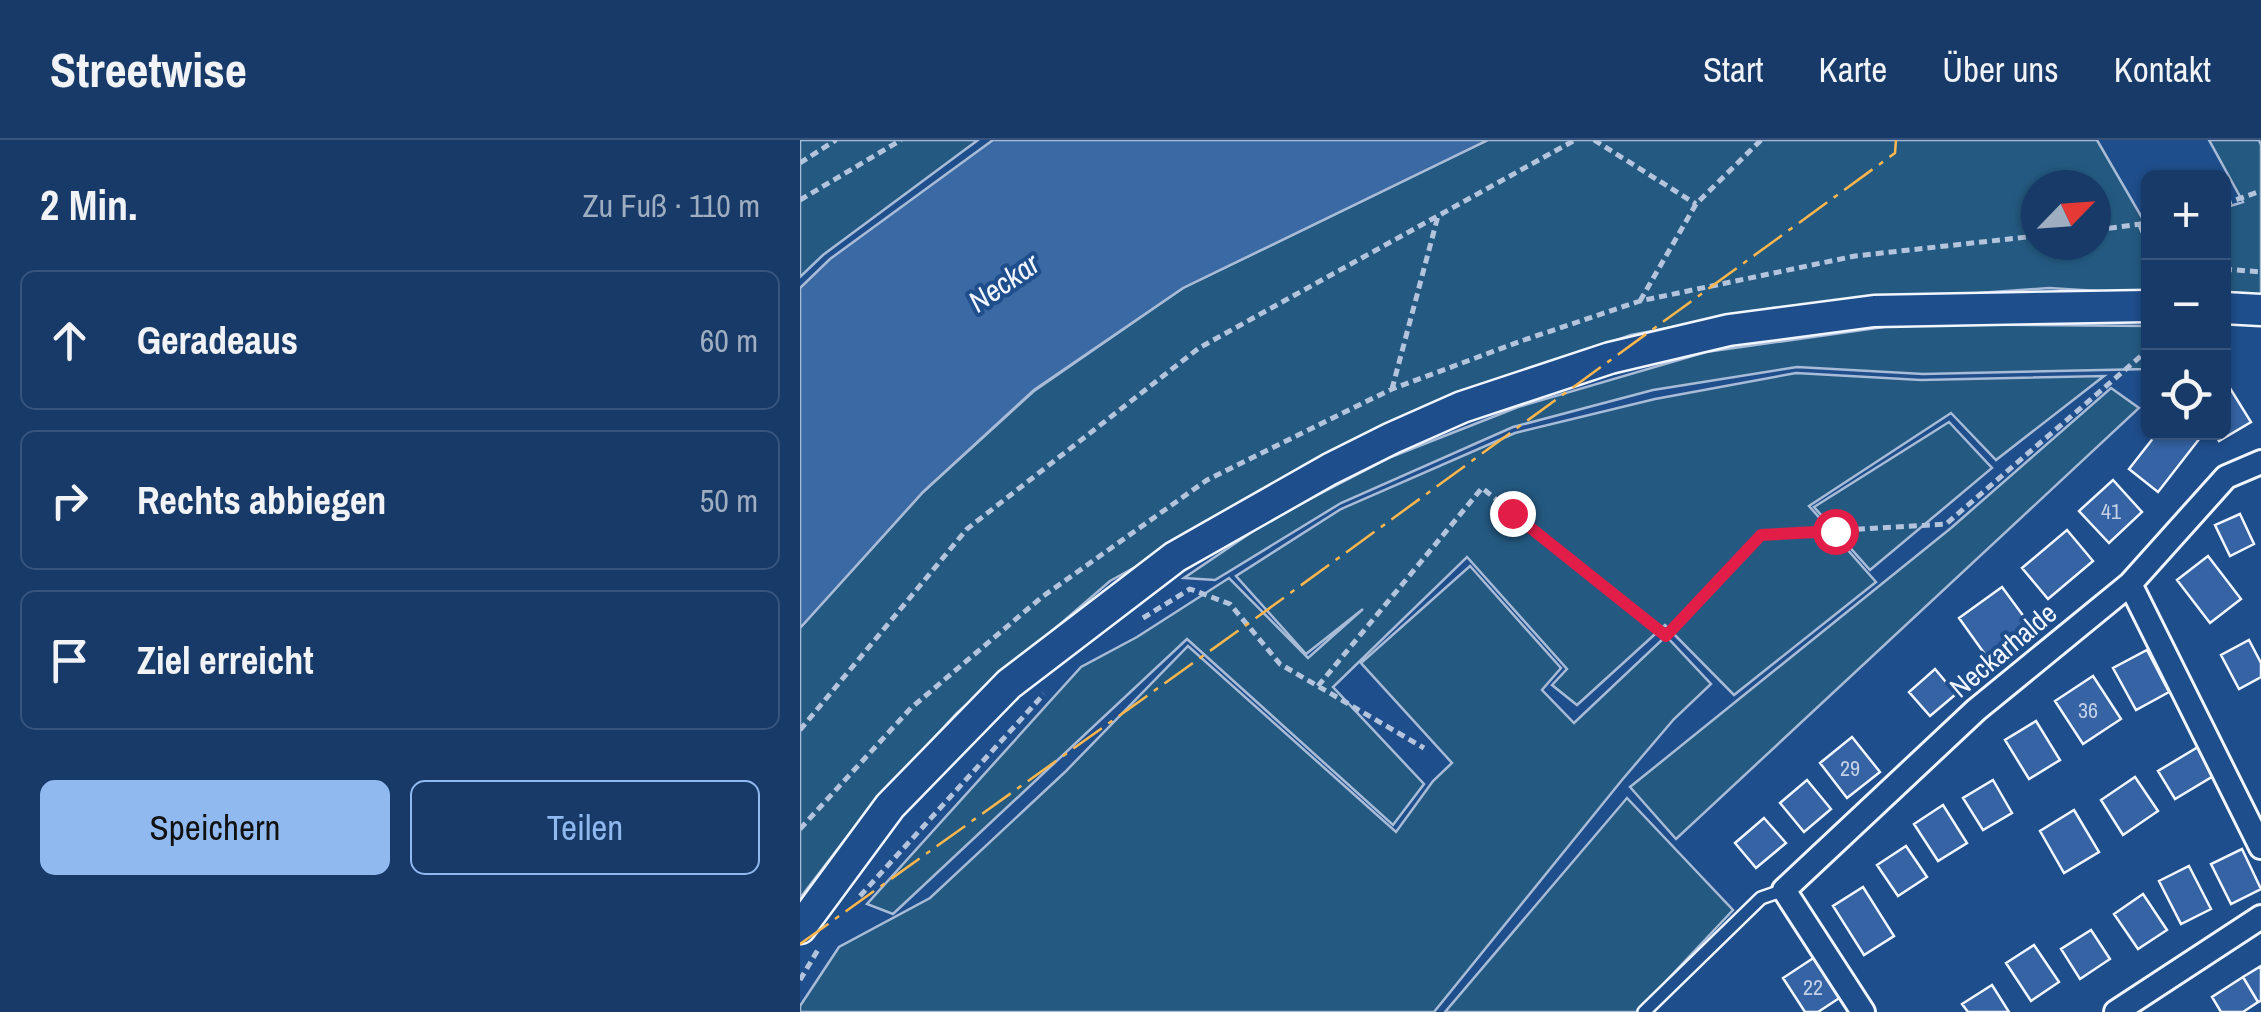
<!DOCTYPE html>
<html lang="de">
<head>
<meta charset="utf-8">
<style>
	:root { --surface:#173a69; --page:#20416f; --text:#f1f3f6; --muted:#9eadc0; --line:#36547d; --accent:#90b9f0 }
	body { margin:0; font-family:"Archivo Narrow",sans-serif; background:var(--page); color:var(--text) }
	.controls { position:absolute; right:30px; top:30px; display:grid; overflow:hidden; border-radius:15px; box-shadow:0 2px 8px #0004 }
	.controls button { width:90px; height:90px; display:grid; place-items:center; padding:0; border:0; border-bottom:2px solid var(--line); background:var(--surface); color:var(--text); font:50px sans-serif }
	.compass { position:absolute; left:1221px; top:30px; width:90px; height:90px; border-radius:50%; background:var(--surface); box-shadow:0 2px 8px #0004; rotate:65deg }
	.stop { position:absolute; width:30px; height:30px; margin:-22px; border:8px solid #e11d48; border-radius:50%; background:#fff }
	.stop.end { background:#e11d48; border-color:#fff; box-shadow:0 2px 10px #0008 }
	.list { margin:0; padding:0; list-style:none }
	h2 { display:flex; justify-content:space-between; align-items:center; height:130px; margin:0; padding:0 40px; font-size:42px }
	h2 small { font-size:32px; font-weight:400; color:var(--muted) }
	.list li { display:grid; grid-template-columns:65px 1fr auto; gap:30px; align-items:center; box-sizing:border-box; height:140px; margin:0 20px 20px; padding:0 20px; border:2px solid var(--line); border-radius:15px }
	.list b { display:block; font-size:38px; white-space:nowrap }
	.list em { font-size:32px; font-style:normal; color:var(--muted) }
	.actions { display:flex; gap:20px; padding:30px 40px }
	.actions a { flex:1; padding:22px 0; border:2px solid var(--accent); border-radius:15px; text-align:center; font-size:35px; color:var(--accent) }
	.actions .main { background:var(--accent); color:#111 }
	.icon { flex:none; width:55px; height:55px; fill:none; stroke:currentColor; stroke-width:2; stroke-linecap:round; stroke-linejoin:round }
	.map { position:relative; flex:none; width:1461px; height:872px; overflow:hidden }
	header { display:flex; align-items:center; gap:60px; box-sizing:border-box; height:140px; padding:0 50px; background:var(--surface); border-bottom:2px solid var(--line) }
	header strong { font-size:48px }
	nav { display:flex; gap:55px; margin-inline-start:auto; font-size:35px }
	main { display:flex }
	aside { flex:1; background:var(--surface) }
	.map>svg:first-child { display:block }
	.green { fill:#245a82; stroke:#a8bbd7; stroke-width:2.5; fill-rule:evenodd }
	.water { fill:#3b69a3; stroke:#a8bbd7; stroke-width:2.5 }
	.building { fill:#3563a3; stroke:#f2f6ff; stroke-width:2.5 }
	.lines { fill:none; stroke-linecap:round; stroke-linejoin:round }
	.service-casing { stroke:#f2f6ff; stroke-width:16 }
	.minor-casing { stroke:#f2f6ff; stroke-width:28 }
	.secondary-casing { stroke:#f2f6ff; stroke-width:35 }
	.path { stroke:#b3c4dc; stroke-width:5; stroke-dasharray:8 5; stroke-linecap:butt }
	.service { stroke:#1f4e8c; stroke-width:11 }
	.minor { stroke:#1f4e8c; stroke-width:22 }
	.secondary { stroke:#1f4e8c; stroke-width:30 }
	.power { stroke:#ffb74d; stroke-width:2.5; stroke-dasharray:35 8 5 8; stroke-linecap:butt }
	.route { stroke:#e11d48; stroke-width:12 }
	.labels { text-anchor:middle; stroke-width:8; stroke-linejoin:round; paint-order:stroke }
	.number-label { font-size:22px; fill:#c3d1e8 }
	.street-label { font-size:28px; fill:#f2f6ff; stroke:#1f4e8c }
	.water-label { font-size:30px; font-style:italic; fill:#f2f6ff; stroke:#1f4e8c }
</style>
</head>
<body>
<header>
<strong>Streetwise</strong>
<nav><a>Start</a><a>Karte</a><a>Über uns</a><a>Kontakt</a></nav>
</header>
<main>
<aside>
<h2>2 Min.<small>Zu Fuß · 110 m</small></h2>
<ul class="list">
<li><svg class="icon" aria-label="ahead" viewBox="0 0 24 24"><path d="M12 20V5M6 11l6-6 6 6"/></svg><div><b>Geradeaus</b></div><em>60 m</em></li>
<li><svg class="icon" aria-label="right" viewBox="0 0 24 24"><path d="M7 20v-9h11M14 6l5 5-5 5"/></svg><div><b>Rechts abbiegen</b></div><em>50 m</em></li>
<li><svg class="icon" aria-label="arrive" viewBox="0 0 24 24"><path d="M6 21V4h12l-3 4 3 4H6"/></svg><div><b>Ziel erreicht</b></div></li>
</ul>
<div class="actions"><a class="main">Speichern</a><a>Teilen</a></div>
</aside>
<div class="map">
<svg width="1461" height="872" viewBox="0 0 1461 872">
	<rect width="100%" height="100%" fill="#1f4e8c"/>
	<path class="green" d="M 0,0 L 178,0 L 23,115 L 0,137 Z
		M 688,0 L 1297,0 L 1348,88 L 1348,154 L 1249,148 L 972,168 L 831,195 L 628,265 L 310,441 L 157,573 L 66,672 L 0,758 L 0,488 L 123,352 L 234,251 L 383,148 ZM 1236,45 L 1296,45 L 1296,105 L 1236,105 Z
		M 1409,0 L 1459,0 L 1461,5 L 1461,161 L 1424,158 L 1424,68 L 1443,62 Z
		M 1105,184 L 1348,186 L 1348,229 L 1123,234 L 997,227 L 853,250 L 713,287 L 541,363 L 415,440 L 384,438 L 471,379 L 591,317 L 718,267 L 906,212 Z
		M 996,233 L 1121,240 L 1304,236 L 1196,320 L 1151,273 L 1009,366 L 1076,442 L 934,555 L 865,485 L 777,565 L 752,545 L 767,529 L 667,417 L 533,547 L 624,644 L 593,685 L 387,499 L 93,774 L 67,764 L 281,527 L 337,497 L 429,438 L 508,518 L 563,469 L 506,514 L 436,436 L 541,369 L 715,293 L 855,259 Z
		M 1311,248 L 1339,268 L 876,699 L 830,647 L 1151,388 Z
		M 1149,282 L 1192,328 L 1070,430 L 1014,367 Z
		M 670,426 L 761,528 L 742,550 L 774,583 L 866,496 L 911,544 L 874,579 L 822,640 L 634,872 L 0,872 L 0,866 L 39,807 L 130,758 L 265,632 L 388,506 L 596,692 L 633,641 L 652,623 L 561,523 Z
		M 827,658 L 933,770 L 837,872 L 645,872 Z"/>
	<path class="water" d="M 193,0 L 688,0 L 383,148 L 234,250 L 123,352 L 0,488 L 0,148 L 30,119 Z"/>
	<path class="building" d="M 1428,245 L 1451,282 L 1419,301 L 1414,292 L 1424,292 L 1424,248 Z
		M 1358,292 L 1393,292 L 1400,298 L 1358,352 L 1329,329 Z
		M 1313,340 L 1342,372 L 1309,403 L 1279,371 Z
		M 1440,374 L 1454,404 L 1430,416 L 1415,385 Z
		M 1267,390 L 1293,421 L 1248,459 L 1222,428 Z
		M 1408,416 L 1441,459 L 1410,483 L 1377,440 Z
		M 1202,447 L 1233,489 L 1189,520 L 1159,478 Z
		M 1449,500 L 1461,523 L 1461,537 L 1439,549 L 1421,515 Z
		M 1347,510 L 1369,552 L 1336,570 L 1313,528 Z
		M 1135,529 L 1156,554 L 1130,576 L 1109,552 Z
		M 1293,536 L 1321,579 L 1283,604 L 1255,561 Z
		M 1236,581 L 1260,620 L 1229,639 L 1205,600 Z
		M 1052,597 L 1080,632 L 1047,658 L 1020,623 Z
		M 1398,607 L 1415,635 L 1375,659 L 1358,631 Z
		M 1335,637 L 1358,671 L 1323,695 L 1301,660 Z
		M 1007,640 L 1031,669 L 1004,692 L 980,663 Z
		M 1193,640 L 1212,673 L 1183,690 L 1163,658 Z
		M 1143,665 L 1167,703 L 1138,721 L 1114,684 Z
		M 1274,670 L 1299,712 L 1264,733 L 1240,691 Z
		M 964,678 L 986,703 L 956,728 L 935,703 Z
		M 1106,706 L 1127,737 L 1098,756 L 1077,725 Z
		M 1442,709 L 1461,749 L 1431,764 L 1411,724 Z
		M 1389,726 L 1411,769 L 1381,784 L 1359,741 Z
		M 1063,747 L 1094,796 L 1064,815 L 1033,766 Z
		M 1343,754 L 1367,790 L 1338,809 L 1314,774 Z
		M 1291,790 L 1310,819 L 1280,839 L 1261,809 Z
		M 1234,805 L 1259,842 L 1231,861 L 1206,823 Z
		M 1018,815 L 1044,855 L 1018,872 L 1005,872 L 983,838 Z
		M 1461,826 L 1461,861 L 1458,862 L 1443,837 Z
		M 1443,837 L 1458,862 L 1443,872 L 1421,872 L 1412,857 Z
		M 1192,845 L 1209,872 L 1168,872 L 1162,864 Z"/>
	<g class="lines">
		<defs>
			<path id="service" d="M 844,872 L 961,758 L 984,750"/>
			<path id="minor" d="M 1330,444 L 1461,707
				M 1063,872 L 984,750 L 1176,570 L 1330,444 L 1426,337 L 1461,322
				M 1316,872 L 1461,777"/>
			<path id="secondary" d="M 1424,168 L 1461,170
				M 0,788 L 90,666 L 209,544 L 375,417 L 530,329 L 592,298 L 662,267 L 810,218 L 929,190 L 1074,171 L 1348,166"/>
		</defs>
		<use href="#service" class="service-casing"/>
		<use href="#minor" class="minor-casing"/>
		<use href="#secondary" class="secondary-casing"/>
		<path class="path" d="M 794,0 L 896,64
			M 0,23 L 36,0
			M 0,60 L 101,0
			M 1424,64 L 1461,51
			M 1340,85 L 1348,105
			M 1296,90 L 1348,83
			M 1424,129 L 1461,132
			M 840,161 L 896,64 L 961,0
			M 592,249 L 638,76
			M 343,478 L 390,449 L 430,464 L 480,524 L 624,608
			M 518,546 L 682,348 L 866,496 L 961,395 L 1146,384 L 1348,210
			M 0,590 L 167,389 L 399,208 L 775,0
			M 0,689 L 111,568 L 242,457 L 407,340 L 555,267 L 592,249 L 724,200 L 840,161 L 1055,116 L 1236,96
			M 60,756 L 244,554
			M 0,840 L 19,808"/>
		<use href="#service" class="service"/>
		<use href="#minor" class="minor"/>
		<use href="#secondary" class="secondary"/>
		<path class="power" d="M 0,804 L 456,478 L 1095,13 L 1096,0"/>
	</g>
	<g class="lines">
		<path class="route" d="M 712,373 L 866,496 L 961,395 L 1035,391"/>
	</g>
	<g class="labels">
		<g class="number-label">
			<text x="1311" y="379">41</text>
			<text x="1288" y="578">36</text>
			<text x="1050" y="636">29</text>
			<text x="1013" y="855">22</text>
		</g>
		<g class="street-label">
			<text transform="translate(1203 510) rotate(-40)" y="10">Neckarhalde</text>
		</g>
		<g class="water-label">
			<text transform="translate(204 143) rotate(-35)" y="10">Neckar</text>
		</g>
	</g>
</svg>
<div class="controls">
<button>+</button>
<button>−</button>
<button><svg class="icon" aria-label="locate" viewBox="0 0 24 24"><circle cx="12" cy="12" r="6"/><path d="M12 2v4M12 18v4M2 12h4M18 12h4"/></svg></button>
</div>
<svg class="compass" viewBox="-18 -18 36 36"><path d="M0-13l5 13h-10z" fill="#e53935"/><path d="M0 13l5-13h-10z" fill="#9eadc0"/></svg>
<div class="stop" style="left:1035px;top:391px"></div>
<div class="stop end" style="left:712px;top:373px"></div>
</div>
</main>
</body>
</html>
